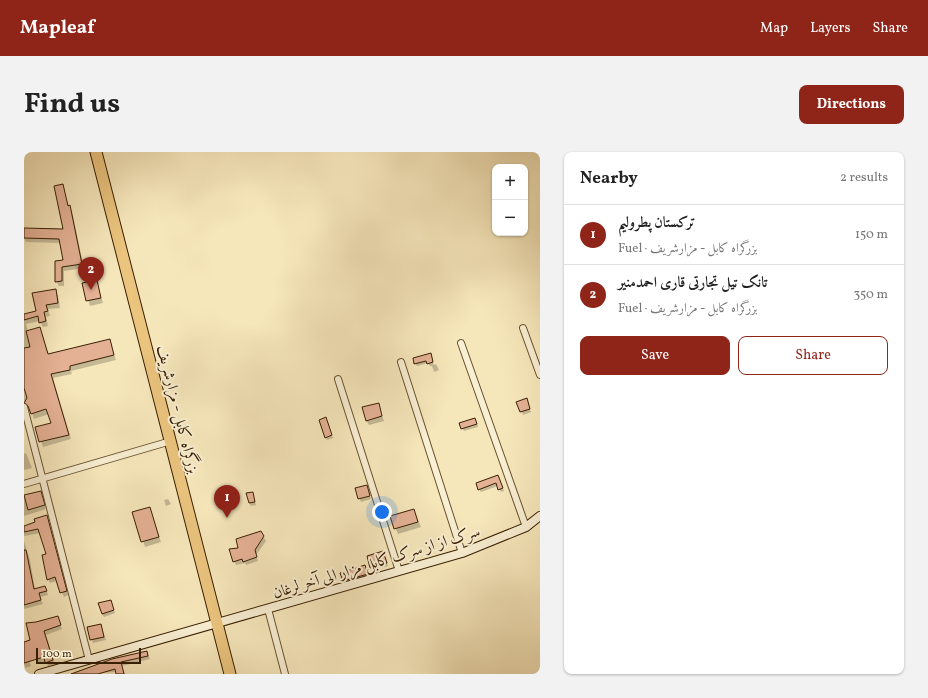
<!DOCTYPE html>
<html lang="en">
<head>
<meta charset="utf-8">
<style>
	:root { --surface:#fff; --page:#f2f2f2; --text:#222; --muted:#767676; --line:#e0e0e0; --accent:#8f2418 }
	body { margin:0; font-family:Vollkorn,Amiri,serif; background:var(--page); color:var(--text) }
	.controls { position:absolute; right:12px; top:12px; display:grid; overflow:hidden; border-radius:8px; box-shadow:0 1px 3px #0004 }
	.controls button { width:36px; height:36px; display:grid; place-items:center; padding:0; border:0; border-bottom:1px solid var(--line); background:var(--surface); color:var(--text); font:20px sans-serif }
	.scale { position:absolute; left:12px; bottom:10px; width:105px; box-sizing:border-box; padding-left:4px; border:2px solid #391f03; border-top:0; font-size:11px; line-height:14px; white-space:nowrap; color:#391f03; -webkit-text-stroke:3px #f9efd3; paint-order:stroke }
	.you { position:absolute; left:358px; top:360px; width:14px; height:14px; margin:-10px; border:3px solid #fff; border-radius:50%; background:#1a73e8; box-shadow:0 0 0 6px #1a73e833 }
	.badge { display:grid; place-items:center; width:26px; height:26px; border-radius:50%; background:var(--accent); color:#fff; font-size:13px; font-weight:700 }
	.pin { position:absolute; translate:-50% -33px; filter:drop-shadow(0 1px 2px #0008) }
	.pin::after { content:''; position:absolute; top:21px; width:14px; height:12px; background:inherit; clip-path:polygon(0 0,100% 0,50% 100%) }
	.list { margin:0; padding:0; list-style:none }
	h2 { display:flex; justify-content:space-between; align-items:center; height:52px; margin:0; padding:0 16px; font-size:17px }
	h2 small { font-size:13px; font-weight:400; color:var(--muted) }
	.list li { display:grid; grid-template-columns:26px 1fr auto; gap:12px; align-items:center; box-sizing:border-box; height:60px; padding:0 16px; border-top:1px solid var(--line) }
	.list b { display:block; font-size:15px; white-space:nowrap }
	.list p { margin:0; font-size:13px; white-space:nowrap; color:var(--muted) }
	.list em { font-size:13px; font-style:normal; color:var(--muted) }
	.actions { display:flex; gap:8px; padding:12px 16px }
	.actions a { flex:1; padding:9px 0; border:1px solid var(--accent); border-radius:8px; text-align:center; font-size:14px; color:var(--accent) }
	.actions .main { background:var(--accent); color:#fff }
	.map { position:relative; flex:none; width:516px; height:522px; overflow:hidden; border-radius:8px }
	header { display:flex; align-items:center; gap:24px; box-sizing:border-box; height:56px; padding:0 20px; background:var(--accent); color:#fff }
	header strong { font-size:19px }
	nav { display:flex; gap:22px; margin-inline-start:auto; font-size:14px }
	.intro { display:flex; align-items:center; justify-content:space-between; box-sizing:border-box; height:96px; padding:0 24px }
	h1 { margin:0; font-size:28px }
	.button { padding:10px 18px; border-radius:8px; background:var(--accent); color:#fff; font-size:14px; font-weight:700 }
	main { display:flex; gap:24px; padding:0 24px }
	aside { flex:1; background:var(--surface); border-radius:8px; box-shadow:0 1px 3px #0004 }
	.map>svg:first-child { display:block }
	.shadow { fill:#0003 }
	.building { fill:#e5b195; stroke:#391f03 }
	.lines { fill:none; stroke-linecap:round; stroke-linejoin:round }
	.street-casing { stroke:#685131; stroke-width:8 }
	.secondary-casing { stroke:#391f03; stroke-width:10 }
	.highway-casing { stroke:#391f03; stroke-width:13 }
	.street { stroke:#f9efd3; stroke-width:6 }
	.secondary { stroke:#f9efd3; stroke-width:8 }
	.highway { stroke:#ebc47e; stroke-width:11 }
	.labels { text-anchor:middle; stroke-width:4; stroke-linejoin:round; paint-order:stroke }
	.street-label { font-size:16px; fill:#391f03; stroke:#f9efd3 }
</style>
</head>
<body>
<header>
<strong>Mapleaf</strong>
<nav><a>Map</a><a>Layers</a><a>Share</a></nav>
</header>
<div class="intro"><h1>Find us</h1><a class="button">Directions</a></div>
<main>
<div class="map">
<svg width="516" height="522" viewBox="0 0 516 522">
	<rect width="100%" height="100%" fill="#f6e7bb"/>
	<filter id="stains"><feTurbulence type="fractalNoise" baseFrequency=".005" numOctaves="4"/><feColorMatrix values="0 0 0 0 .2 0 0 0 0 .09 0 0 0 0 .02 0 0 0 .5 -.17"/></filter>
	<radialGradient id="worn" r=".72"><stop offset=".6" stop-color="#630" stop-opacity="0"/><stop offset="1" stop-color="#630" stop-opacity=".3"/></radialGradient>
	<path class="shadow" d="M 38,33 L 45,55 L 48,59 L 60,116 L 40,119 L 40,134 L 35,134 L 32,129 L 40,109 L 36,91 L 2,90 L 0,86 L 0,77 L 41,78 Z
		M 72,129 L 79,151 L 66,154 L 59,132 Z
		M 31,139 L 34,143 L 36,156 L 24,157 L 26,164 L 22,165 L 24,174 L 19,175 L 16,169 L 2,172 L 4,179 L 16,176 L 25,203 L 85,188 L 92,208 L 47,219 L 48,222 L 29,226 L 47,287 L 19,295 L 12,276 L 28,272 L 25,262 L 10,267 L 6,256 L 1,255 L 0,257 L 0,163 L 14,160 Z
		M 406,202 L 410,213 L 412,212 L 415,218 L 410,220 L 408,214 L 406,214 L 404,211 L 393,214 L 391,211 Z
		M 494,251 L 504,251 L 507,260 L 499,263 Z
		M 354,252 L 360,269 L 345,273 L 342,268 Z
		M 302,267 L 309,286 L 303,288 L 302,285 Z
		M 453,271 L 454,275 L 440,279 L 438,276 Z
		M 2,301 L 8,316 L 0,318 L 0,302 Z
		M 474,324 L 480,339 L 477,340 L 474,334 L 457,340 L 455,337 Z
		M 342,334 L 347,347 L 337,350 L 332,337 Z
		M 16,340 L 22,357 L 0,364 L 0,344 Z
		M 228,341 L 232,353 L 227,354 L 225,351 Z
		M 144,347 L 147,352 L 142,354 L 140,348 Z
		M 126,357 L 137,390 L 121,395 L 110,361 Z
		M 390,358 L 397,375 L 374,382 L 367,365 Z
		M 22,364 L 44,443 L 40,445 L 33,429 L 26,431 L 24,427 L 24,403 L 17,381 L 0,384 L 0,375 L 12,371 Z
		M 237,380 L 242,389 L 232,403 L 234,409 L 222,413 L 221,411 L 212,413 L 210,409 L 216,397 Z
		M 0,389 L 6,408 L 11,438 L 21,435 L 24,443 L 16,445 L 19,452 L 0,457 Z
		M 359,400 L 364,414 L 349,418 L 347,415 Z
		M 341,415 L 346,427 L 323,434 L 318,422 Z
		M 86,449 L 91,461 L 80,465 L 78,462 Z
		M 33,465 L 38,477 L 22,483 L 31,512 L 24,514 L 22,509 L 14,511 L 3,472 Z
		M 77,473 L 82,488 L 69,491 L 64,476 Z
		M 0,496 L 7,514 L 2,516 L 0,512 Z
		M 123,500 L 126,507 L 98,514 L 101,522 L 93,522 L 93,520 L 52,522 L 51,520 L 88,508 Z"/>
	<path class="building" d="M 39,32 L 44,54 L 46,53 L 58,112 L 38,115 L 38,129 L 31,130 L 31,109 L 39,108 L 35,87 L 0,86 L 0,76 L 39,77 L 30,34 Z
		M 73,128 L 77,146 L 62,149 L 58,131 Z
		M 32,137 L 34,151 L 22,153 L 24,159 L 20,160 L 22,169 L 15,171 L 14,164 L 0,168 L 0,162 L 12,159 L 8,141 Z
		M 16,175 L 24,202 L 86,187 L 90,203 L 46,214 L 46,218 L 27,222 L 45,283 L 15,290 L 11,275 L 27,271 L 22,257 L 7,262 L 4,254 L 0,251 L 3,246 L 0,236 L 0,196 L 6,195 L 2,179 Z
		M 407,201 L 409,210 L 403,212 L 402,209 L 390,212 L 389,206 Z
		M 503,246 L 506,257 L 496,260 L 492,250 Z
		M 355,251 L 358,264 L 342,269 L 338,255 Z
		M 302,265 L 308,283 L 301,286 L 295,268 Z
		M 451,266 L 453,272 L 437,277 L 435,271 Z
		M 474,323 L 479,336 L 474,338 L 472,331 L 454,338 L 452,331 Z
		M 343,333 L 346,344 L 334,347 L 331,336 Z
		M 17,339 L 21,353 L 4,358 L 0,343 Z
		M 229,340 L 231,350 L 225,351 L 222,341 Z
		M 126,355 L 135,385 L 117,390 L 108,360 Z
		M 390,357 L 394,370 L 370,377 L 366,364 Z
		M 23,363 L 43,439 L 36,441 L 31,425 L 23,428 L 18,403 L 22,402 L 14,377 L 0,380 L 0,374 L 11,370 L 10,367 Z
		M 237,379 L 240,384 L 231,398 L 233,405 L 219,410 L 218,407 L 209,410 L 205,397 L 214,396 L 212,387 Z
		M 0,398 L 2,398 L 10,437 L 21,434 L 23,439 L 15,441 L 17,448 L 0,453 Z
		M 359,399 L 363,411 L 346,416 L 343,404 Z
		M 341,413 L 344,422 L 319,429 L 316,421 Z
		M 87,448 L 90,458 L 78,462 L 74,451 Z
		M 34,464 L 37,473 L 20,479 L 29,508 L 21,511 L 20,505 L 0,511 L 0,490 L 6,488 L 2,471 L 12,470 Z
		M 77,472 L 80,485 L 66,488 L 63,475 Z
		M 123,499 L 124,504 L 97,510 L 100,522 L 92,522 L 91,517 L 74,522 L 47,522 L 88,507 Z"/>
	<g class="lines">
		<defs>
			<path id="street" d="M 499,176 L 516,223
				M 437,191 L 502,375
				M 377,210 L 438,401
				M 314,227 L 375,419
				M 0,255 L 65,508
				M 0,332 L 147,289
				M 244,457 L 261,522"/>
			<path id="secondary" d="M 15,522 L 438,401 L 502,375 L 516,364"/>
			<path id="highway" d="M 72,0 L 206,522"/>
		</defs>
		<use href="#street" class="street-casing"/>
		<use href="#secondary" class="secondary-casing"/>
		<use href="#highway" class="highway-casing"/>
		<use href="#street" class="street"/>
		<use href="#secondary" class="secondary"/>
		<use href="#highway" class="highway"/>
	</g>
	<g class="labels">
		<g class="street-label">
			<text transform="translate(155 257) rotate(76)" y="6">بزرگراه کابل - مزارشریف</text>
			<text transform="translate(352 409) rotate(-17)" y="6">سرک از از سرک کابل مزار الی آخر لرغان</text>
		</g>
	</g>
	<rect width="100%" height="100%" filter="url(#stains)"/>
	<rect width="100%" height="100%" fill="url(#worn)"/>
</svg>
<div class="controls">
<button>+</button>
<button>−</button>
</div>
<div class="scale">100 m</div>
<div class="you"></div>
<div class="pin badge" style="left:203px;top:366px">1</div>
<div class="pin badge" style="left:67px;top:138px">2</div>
</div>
<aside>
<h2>Nearby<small>2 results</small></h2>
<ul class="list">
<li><span class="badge">1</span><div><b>ترکستان پطرولیم</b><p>Fuel · بزرگراه کابل - مزارشریف</p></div><em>150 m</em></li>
<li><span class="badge">2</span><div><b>تانک تیل تجارتی قاری احمدمنیر</b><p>Fuel · بزرگراه کابل - مزارشریف</p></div><em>350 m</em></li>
</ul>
<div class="actions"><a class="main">Save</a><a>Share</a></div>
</aside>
</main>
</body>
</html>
